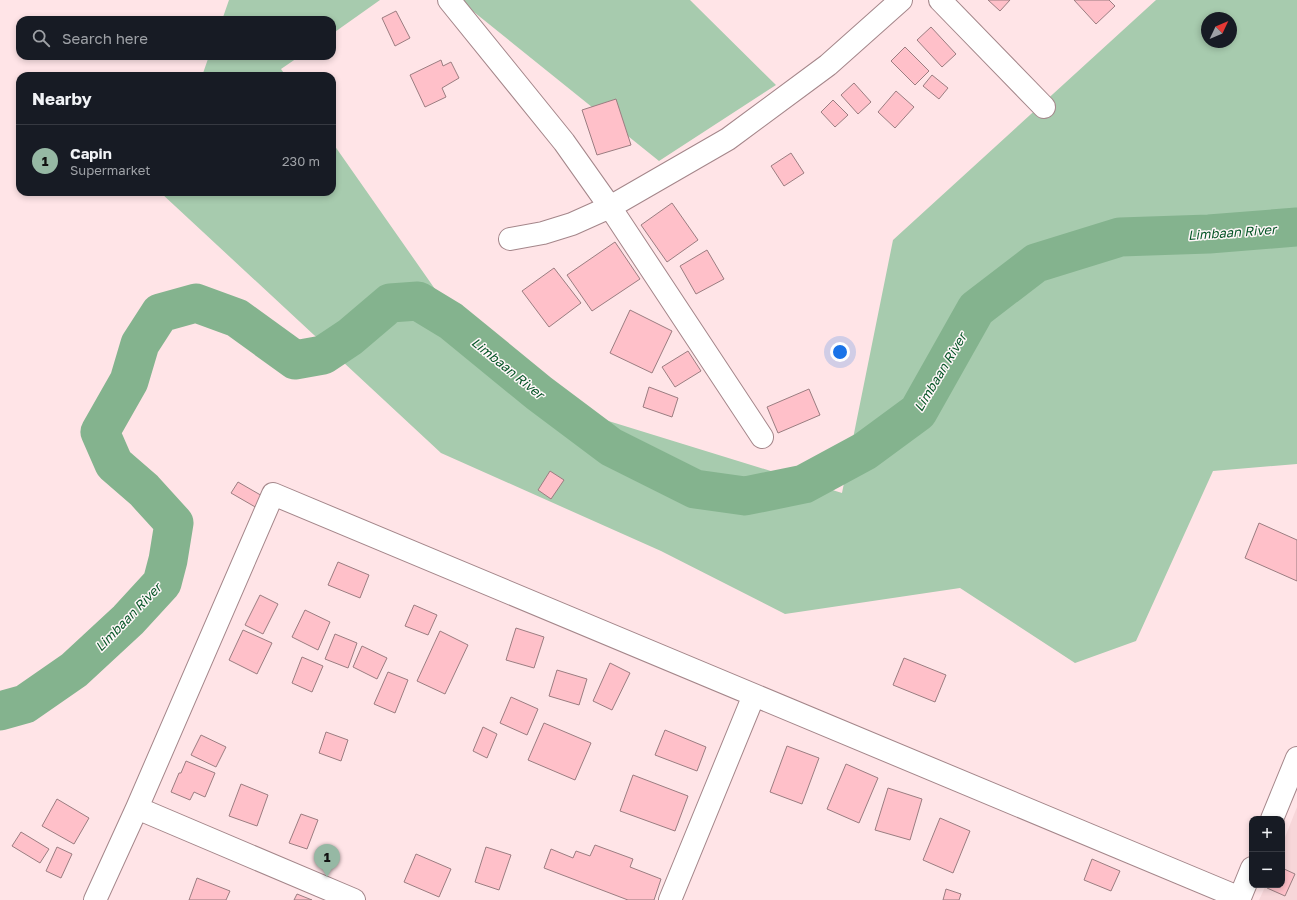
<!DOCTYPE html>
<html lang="en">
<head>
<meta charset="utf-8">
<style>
	:root { --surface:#171b24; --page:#242831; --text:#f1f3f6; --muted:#9ea1a6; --line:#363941; --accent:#96b8a4 }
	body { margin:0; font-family:"Golos Text",sans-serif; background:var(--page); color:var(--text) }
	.controls { position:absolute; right:12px; bottom:12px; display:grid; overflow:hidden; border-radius:8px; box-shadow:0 2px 6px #0003 }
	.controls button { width:36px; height:36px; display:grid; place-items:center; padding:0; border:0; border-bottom:1px solid var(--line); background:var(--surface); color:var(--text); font:20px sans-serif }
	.compass { position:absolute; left:1201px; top:12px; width:36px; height:36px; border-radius:50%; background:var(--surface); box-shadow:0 2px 6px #0003; rotate:46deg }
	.you { position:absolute; left:840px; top:352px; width:14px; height:14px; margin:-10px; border:3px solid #fff; border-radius:50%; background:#1a73e8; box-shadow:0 0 0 6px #1a73e833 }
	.badge { display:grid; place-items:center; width:26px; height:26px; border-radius:50%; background:var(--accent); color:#111; font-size:13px; font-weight:700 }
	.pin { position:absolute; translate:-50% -33px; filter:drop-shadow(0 1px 2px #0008) }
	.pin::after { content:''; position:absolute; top:21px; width:14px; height:12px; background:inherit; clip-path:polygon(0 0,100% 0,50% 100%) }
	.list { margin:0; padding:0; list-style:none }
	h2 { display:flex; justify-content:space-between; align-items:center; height:52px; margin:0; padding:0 16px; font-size:17px }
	h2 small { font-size:13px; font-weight:400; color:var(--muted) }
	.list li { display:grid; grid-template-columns:26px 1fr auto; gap:12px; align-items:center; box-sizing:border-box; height:72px; padding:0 16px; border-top:1px solid var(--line) }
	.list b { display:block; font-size:15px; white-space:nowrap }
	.list p { margin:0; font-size:13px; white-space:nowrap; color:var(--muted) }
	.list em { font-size:13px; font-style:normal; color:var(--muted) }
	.icon { flex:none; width:22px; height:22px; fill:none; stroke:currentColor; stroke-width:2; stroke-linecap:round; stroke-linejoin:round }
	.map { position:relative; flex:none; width:1297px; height:900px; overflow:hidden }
	.search { position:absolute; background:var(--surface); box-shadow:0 2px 6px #0003; left:16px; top:16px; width:320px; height:44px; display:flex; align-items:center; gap:10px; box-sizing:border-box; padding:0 14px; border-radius:12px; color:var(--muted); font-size:15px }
	.panel { position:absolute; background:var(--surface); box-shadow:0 2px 6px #0003; left:16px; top:72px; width:320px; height:124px; border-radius:12px }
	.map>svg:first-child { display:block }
	.built { fill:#f7d6d9 }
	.green { fill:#a7cbae; fill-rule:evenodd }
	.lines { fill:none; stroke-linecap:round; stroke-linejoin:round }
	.river { stroke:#84b38e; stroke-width:39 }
	.building { fill:#ffc0c9; stroke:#9b7d81 }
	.minor-casing { stroke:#a4868a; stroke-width:24 }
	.minor { stroke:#fff; stroke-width:22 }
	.labels { text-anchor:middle; stroke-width:3; stroke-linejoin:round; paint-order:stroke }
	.water-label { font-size:13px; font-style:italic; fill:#065527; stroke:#fef7f8 }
</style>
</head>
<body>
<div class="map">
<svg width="1297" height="900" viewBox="0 0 1297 900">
	<rect width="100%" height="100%" fill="#ffe4e7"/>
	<path class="built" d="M 1297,807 L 1297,900 L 1259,900 L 1266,885 L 1282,885 L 1282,845 Z"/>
	<path class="green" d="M 229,0 L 380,0 L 332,34 L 332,20 L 222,20 Z
		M 459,0 L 690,0 L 776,85 L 659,161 Z
		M 1156,0 L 1297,0 L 1297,464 L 1213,471 L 1136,641 L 1075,663 L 960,588 L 785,614 L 661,551 L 441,453 L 161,193 L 161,192 L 332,192 L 332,142 L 505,389 L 842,493 L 893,240 ZM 1207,18 L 1231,18 L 1231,42 L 1207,42 Z
		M 209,56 L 300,56 L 281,69 L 286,76 L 202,76 Z"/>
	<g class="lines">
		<path class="river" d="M 0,711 L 25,704 L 74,670 L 128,620 L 162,583 L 168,560 L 174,523 L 144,490 L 114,464 L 100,432 L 129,381 L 140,344 L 160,313 L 196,303 L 237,318 L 295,360 L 323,355 L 350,337 L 390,303 L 418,301 L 451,321 L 539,393 L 611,447 L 695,489 L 745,496 L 804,484 L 865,451 L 918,412 L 976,309 L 1036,263 L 1120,237 L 1209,234 L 1297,227"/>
	</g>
	<path class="building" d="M 988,0 L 1010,0 L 1000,11 Z
		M 1074,0 L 1109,0 L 1115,6 L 1096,24 Z
		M 396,11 L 410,38 L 395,46 L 382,18 Z
		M 931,27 L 956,54 L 942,67 L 917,40 Z
		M 905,47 L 929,71 L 915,85 L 891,61 Z
		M 441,60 L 443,66 L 451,62 L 459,78 L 442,88 L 446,97 L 425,107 L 410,75 Z
		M 932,75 L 948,88 L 939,99 L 923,86 Z
		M 854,83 L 871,102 L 858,114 L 841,95 Z
		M 896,91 L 914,107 L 895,128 L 878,112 Z
		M 616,99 L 631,145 L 597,155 L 582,110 Z
		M 833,100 L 848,115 L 835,127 L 821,112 Z
		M 791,153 L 804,173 L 784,186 L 771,166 Z
		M 672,203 L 698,240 L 667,262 L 641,225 Z
		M 615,242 L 640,279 L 592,311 L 567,275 Z
		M 707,250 L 724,279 L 696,294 L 680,266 Z
		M 554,268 L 581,303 L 549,327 L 522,291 Z
		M 630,310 L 672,331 L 652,373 L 610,353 Z
		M 688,351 L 701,371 L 675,387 L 662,367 Z
		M 649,387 L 678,398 L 672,417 L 643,407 Z
		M 809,389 L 820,415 L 778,433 L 767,407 Z
		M 550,471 L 564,480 L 551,499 L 538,490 Z
		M 238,482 L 264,497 L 257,508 L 231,493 Z
		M 1259,523 L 1297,540 L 1297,581 L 1245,558 Z
		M 338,562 L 369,575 L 360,598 L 328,585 Z
		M 260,595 L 278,604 L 263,634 L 245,625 Z
		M 414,605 L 437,615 L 428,635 L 405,626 Z
		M 305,610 L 330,622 L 318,650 L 292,637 Z
		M 516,628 L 544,637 L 534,668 L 506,660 Z
		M 243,630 L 272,643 L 257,674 L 229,660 Z
		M 440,631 L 468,645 L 445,694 L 417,681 Z
		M 335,634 L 357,643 L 348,668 L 325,659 Z
		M 362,646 L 387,658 L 377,679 L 353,667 Z
		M 302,657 L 323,666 L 312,692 L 292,683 Z
		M 904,658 L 946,675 L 935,702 L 893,685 Z
		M 610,663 L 630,673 L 612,710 L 593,701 Z
		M 557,670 L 587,679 L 579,705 L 549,696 Z
		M 388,672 L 408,680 L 395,713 L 374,704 Z
		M 511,697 L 538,709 L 527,735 L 500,723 Z
		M 544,723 L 591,743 L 575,780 L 528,760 Z
		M 483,727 L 497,734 L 487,758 L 473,751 Z
		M 665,730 L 706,747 L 697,771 L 655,755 Z
		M 326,732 L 348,740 L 341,761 L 319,753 Z
		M 201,735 L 226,747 L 216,767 L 191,755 Z
		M 787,746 L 819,758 L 802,804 L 770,792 Z
		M 186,761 L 215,773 L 205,797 L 194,792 L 190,800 L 171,792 L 179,773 L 181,773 Z
		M 846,764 L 878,778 L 859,823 L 827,809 Z
		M 633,775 L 688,796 L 675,831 L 620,811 Z
		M 241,784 L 268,795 L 257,826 L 229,816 Z
		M 888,788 L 922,799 L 910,840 L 875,830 Z
		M 57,799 L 89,818 L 74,844 L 42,826 Z
		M 301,814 L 318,820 L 307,849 L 289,843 Z
		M 940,818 L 970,831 L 953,873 L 923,860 Z
		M 21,832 L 49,849 L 40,863 L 12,846 Z
		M 595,845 L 633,859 L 630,867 L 661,879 L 654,900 L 628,900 L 544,868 L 551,849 L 573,858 L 576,851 L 590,856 Z
		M 57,847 L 72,854 L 61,878 L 46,871 Z
		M 486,847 L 511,855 L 499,890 L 475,882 Z
		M 416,854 L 451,869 L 439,897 L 404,882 Z
		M 1092,859 L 1120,871 L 1111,891 L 1084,880 Z
		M 1282,868 L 1295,874 L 1285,896 L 1267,888 L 1268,885 L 1282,885 Z
		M 197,878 L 230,891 L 226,900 L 189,900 Z
		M 946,889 L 961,894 L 959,900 L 943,900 Z
		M 297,894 L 312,900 L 294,900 Z"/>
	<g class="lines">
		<defs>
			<path id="minor" d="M 449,0 L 564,142 L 610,207 L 762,437
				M 940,0 L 1044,107
				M 510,239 L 543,233 L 572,224 L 610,207 L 728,139 L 828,65 L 901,0
				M 137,808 L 354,900
				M 1272,819 L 1297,758
				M 95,900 L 137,808 L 273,494 L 1240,898
				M 670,900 L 754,695
				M 1239,900 L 1252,868"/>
		</defs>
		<use href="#minor" class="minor-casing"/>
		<use href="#minor" class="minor"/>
	</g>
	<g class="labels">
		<g class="water-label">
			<text transform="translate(1232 232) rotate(-4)" y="5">Limbaan River</text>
			<text transform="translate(508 368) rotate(39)" y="5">Limbaan River</text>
			<text transform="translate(940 372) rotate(-59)" y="5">Limbaan River</text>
			<text transform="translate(128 617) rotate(-46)" y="5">Limbaan River</text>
		</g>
	</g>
</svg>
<div class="controls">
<button>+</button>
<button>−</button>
</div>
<svg class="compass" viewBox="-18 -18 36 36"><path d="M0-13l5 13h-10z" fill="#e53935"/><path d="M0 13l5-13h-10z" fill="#9ea1a6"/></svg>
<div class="you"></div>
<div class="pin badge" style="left:327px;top:877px">1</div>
<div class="search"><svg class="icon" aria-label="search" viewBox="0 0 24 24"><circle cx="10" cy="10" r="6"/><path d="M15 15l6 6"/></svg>Search here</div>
<section class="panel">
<h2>Nearby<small></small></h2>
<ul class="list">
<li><span class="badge">1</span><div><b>Capin</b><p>Supermarket</p></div><em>230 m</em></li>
</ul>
</section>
</div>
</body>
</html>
